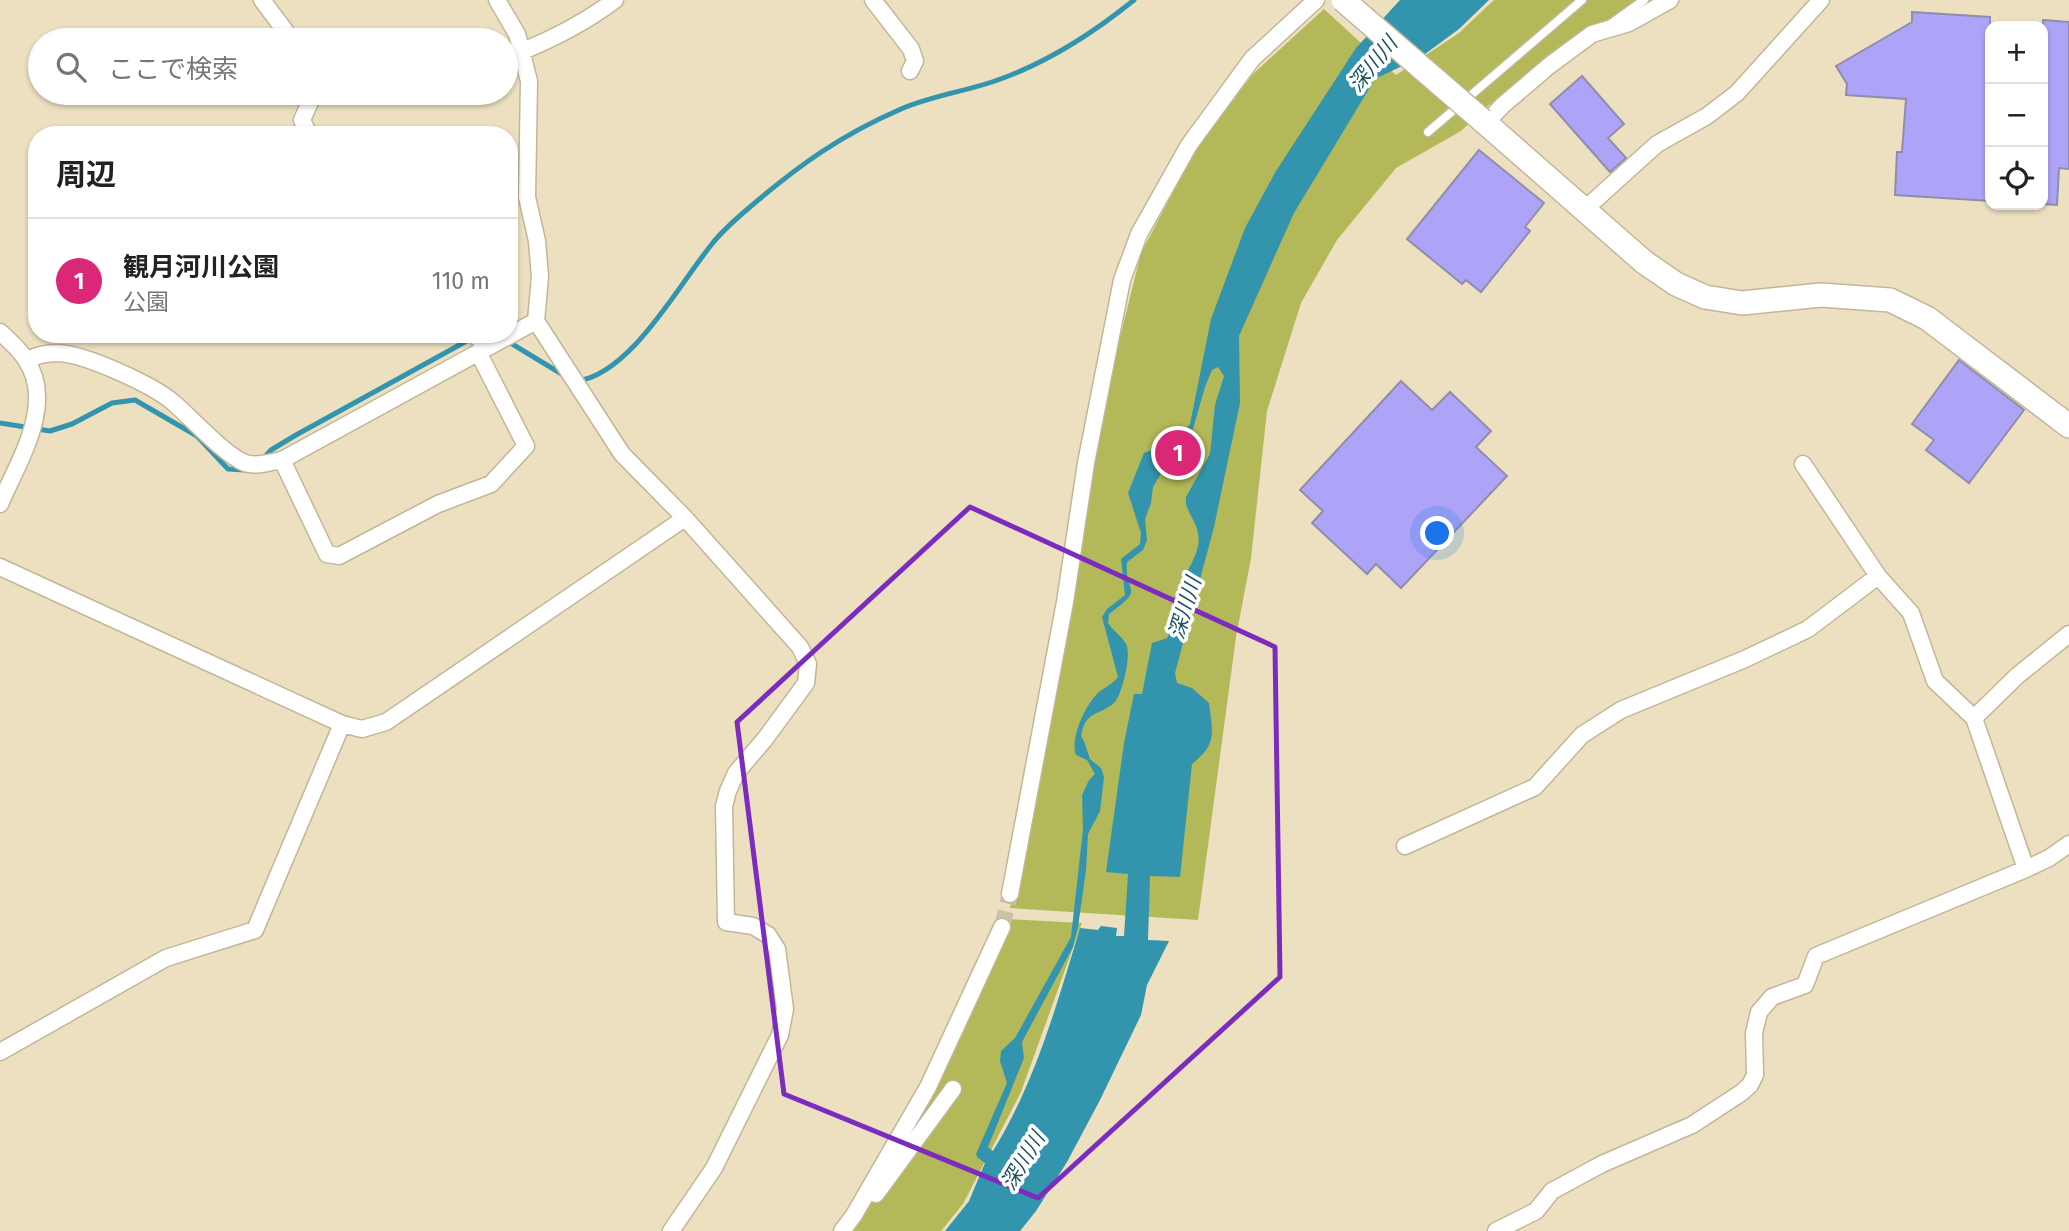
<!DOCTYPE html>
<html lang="ja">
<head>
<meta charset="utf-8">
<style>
	:root { --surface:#fff; --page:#f2f2f2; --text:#222; --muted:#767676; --line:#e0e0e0; --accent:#db2777 }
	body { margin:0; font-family:"Fira Sans","Noto Sans JP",sans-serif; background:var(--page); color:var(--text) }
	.controls { position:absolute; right:21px; top:21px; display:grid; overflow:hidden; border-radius:14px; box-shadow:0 2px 5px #0004 }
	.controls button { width:63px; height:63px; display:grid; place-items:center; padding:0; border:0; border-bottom:2px solid var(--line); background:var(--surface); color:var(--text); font:35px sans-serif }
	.you { position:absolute; left:1438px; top:534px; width:24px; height:24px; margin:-18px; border:5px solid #fff; border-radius:50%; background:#1a73e8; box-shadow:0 0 0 10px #1a73e833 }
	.badge { display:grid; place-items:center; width:46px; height:46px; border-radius:50%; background:var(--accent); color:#fff; font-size:23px; font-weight:700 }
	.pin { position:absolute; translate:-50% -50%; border:4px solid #fff; box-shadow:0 2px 7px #0006 }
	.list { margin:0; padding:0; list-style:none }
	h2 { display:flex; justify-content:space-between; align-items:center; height:91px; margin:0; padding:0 28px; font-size:30px }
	h2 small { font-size:23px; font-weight:400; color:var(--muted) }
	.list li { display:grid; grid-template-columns:46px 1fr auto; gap:21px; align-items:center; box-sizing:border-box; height:126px; padding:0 28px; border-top:2px solid var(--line) }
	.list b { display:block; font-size:26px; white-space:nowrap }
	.list p { margin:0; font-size:23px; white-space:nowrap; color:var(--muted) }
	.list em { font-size:23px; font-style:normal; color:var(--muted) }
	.icon { flex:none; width:38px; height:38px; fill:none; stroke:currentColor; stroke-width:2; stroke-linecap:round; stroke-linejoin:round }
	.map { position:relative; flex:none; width:2069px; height:1231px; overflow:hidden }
	.search { position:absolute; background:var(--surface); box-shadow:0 2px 5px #0004; left:28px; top:28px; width:490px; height:77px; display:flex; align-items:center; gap:18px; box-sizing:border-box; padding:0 24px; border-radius:38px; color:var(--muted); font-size:26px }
	.panel { position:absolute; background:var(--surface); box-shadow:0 2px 5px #0004; left:28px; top:126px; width:490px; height:217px; border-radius:28px }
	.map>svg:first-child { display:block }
	.green { fill:#b3b859 }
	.water { fill:#3295ad; fill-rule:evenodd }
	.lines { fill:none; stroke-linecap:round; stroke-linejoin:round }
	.stream { stroke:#3295ad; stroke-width:5 }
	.building { fill:#ada4f8; stroke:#8f8dab; stroke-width:2 }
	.street-tunnel { stroke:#cdc1a5; stroke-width:16; stroke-dasharray:16 8; stroke-linecap:butt }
	.lane-casing { stroke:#c3b698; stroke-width:11 }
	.street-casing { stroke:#c3b698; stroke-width:19 }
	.secondary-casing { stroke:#c3b698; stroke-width:26 }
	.lane { stroke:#fff; stroke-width:8 }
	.street { stroke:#fff; stroke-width:16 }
	.secondary { stroke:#fff; stroke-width:23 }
	.secondary-bridge-casing { stroke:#c3b698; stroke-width:26; stroke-linecap:butt }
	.secondary-bridge { stroke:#fff; stroke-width:23 }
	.marked { fill:none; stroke:#7b2cbf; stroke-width:5; stroke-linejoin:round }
	.labels { text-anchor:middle; stroke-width:7; stroke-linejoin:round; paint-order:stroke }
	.water-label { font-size:21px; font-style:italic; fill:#1d5360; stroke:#fff }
</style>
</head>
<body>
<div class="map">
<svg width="2069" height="1231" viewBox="0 0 2069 1231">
	<rect width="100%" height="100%" fill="#ede0c1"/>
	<path class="green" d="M 1494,0 L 1647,0 L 1605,24 L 1584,33 L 1485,108 L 1461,131 L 1396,168 L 1337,240 L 1301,303 L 1267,411 L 1251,558 L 1236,637 L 1198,920 L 1010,908 L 1038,776 L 1098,427 L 1141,253 L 1197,147 L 1253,74 L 1324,9 L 1396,75 L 1459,33 Z
		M 1006,919 L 1082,923 L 1021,1092 L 963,1204 L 941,1231 L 849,1231 L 1002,932 Z"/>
	<path class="water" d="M 1400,0 L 1489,0 L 1459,29 L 1421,57 L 1375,79 L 1294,213 L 1239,336 L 1240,403 L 1214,527 L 1175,673 L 1177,683 L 1192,688 L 1209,703 C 1213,734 1217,744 1192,764 L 1180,877 L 1150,876 L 1148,940 L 1169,941 L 1147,985 L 1141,1015 L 1100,1100 L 1067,1162 L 1036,1211 L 1020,1231 L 945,1231 L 969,1201 L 985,1163 L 978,1158 L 976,1154 L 1007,1083 L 1000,1061 L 1001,1051 L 1015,1038 L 1071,937 L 1083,829 L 1082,795 L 1089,780 L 1095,774 L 1087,760 L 1076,755 C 1070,738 1085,706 1097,694 C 1104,687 1112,685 1118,677 L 1102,617 L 1107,609 L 1125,595 L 1121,559 L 1140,544 L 1141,533 L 1128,493 L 1144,453 L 1174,441 L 1190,424 L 1211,319 L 1245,228 L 1276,171 L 1356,48 ZM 1218,367 L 1224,376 L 1215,405 L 1210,454 L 1186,497 C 1184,510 1196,520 1198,533 C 1202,550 1189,565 1184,580 C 1178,600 1177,619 1167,638 L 1152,643 L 1142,694 L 1134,694 L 1124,743 L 1106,872 L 1128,874 L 1124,936 L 1116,936 L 1117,928 L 1101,926 L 1098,930 L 1080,928 C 1057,1004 1035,1083 993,1151 L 988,1147 L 1024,1058 L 1022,1042 L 1073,947 L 1078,927 L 1086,870 L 1088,834 L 1100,811 L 1104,777 L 1101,768 L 1090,759 L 1084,741 L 1081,736 C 1086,710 1097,717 1114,703 C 1122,696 1132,653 1126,644 C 1122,636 1113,631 1108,623 L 1109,614 C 1147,586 1124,596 1127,562 L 1143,550 L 1147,540 L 1145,519 L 1151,503 L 1153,487 L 1166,465 L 1171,452 L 1193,429 L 1205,387 L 1212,370 Z"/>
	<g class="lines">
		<path class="stream" d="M 507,341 L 565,376
			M 577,381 C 631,374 679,284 712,244 C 722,231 737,218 750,207 C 799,165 841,135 901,109 C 931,96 962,92 992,82 C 1043,65 1092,34 1134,0
			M 0,423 L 50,431 L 72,424 L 112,403 L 135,400 L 197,436 L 228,469 L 245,470
			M 262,460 L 271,450 L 296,435 L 474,337"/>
	</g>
	<path class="building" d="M 1912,12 L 1990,17 L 1990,201 L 1895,195 L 1897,152 L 1902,152 L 1906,99 L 1846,95 L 1847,84 L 1836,66 L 1912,22 Z
		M 2043,20 L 2069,22 L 2069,169 L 2059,168 L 2057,205 L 2043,204 Z
		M 1582,76 L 1624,124 L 1608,138 L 1626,158 L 1610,172 L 1550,104 Z
		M 1479,150 L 1544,203 L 1525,227 L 1530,231 L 1481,292 L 1466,280 L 1462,284 L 1407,239 Z
		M 1959,360 L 2024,410 L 1969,483 L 1926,450 L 1934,440 L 1912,424 Z
		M 1401,381 L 1432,410 L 1450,392 L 1491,431 L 1476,447 L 1507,476 L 1401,588 L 1376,564 L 1367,574 L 1312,523 L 1323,511 L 1300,490 Z"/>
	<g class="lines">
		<path class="street-tunnel" d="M 1002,927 L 1010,894"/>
		<defs>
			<path id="lane" d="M 1612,23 L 1644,0
				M 1428,132 L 1582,0"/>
			<path id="street" d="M 262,0 L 292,40
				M 497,0 L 517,34 L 529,81 L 527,197 L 537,241 L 540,277 L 536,321 L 622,454 L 685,518 L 800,647 L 808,664 L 806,683 L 765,739 L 736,773 L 728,791 L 724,806 L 726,922 L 753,926 L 768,935 L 777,949 L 785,1009 L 780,1035 L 714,1168 L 671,1231
				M 873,0 L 911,49 L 915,61 L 910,71
				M 523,51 C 557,37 586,22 615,0
				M 1485,124 L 1503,105 L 1550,65 L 1592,34 L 1629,23 L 1670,0
				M 309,135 L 302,120 L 314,93
				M 1584,210 L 1657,144 L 1707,116 L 1737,93 L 1821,0
				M 0,332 C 9,340 20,350 26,360 C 56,404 18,462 0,504
				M 472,334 L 484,341 L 485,348
				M 27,360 C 37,355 47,353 58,353 C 85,354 154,385 175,404 C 192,419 225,455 245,463 C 255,467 271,462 282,460 L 536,321
				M 282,460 L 327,554 L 339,556 L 438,504 L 491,484 L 526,446 L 478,352
				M 1803,464 L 1878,576 L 1911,613 L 1935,681 L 1974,718 L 2026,869
				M 0,567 L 342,724 L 362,729 L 386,722 L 685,518
				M 1974,718 L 2017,676 L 2069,634
				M 1405,846 L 1535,787 L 1582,735 L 1621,710 L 1745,659 L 1808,629 L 1878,576
				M 1010,894 L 1065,602 L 1086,463 L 1122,280 L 1139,234 L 1189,145 L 1252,59 L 1316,0
				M 0,1052 L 166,958 L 255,930 L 342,724
				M 876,1194 L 953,1089
				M 842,1231 L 854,1215 L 928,1087 L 1002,927
				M 1496,1231 L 1536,1211 L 1552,1191 L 1602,1164 L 1692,1125 L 1741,1093 L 1750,1085 L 1755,1075 L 1754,1033 L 1759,1012 L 1772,997 L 1805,985 L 1816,956 L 2026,869 L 2049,858 L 2069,844"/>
			<path id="secondary" d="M 1482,120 L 1644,262 L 1676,284 L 1705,297 L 1742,303 L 1821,295 L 1890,300 L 1927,318 L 2069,426"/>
		</defs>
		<use href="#lane" class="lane-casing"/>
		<use href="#street" class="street-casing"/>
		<use href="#secondary" class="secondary-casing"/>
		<use href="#lane" class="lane"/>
		<use href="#street" class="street"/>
		<use href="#secondary" class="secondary"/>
		<defs>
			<path id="secondary-bridge" d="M 1343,0 L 1482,120"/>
		</defs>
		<use href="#secondary-bridge" class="secondary-bridge-casing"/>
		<use href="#secondary-bridge" class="secondary-bridge"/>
	</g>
	<path class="marked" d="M 970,507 L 1275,647 L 1280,977 L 1038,1198 L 784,1094 L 737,722 Z"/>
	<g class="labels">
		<g class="water-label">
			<text transform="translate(1373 64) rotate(-51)" y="7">深川川</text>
			<text transform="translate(1185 608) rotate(-73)" y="7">深川川</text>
			<text transform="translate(1023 1161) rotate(-59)" y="7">深川川</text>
		</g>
	</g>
</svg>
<div class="controls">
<button>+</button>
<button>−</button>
<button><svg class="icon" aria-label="locate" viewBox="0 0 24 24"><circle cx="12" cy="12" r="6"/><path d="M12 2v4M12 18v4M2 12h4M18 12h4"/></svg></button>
</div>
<div class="you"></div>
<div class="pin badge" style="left:1178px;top:453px">1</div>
<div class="search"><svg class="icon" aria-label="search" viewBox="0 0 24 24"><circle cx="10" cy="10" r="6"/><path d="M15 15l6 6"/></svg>ここで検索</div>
<section class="panel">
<h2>周辺<small></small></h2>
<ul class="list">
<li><span class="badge">1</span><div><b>観月河川公園</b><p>公園</p></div><em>110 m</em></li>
</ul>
</section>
</div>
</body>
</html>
